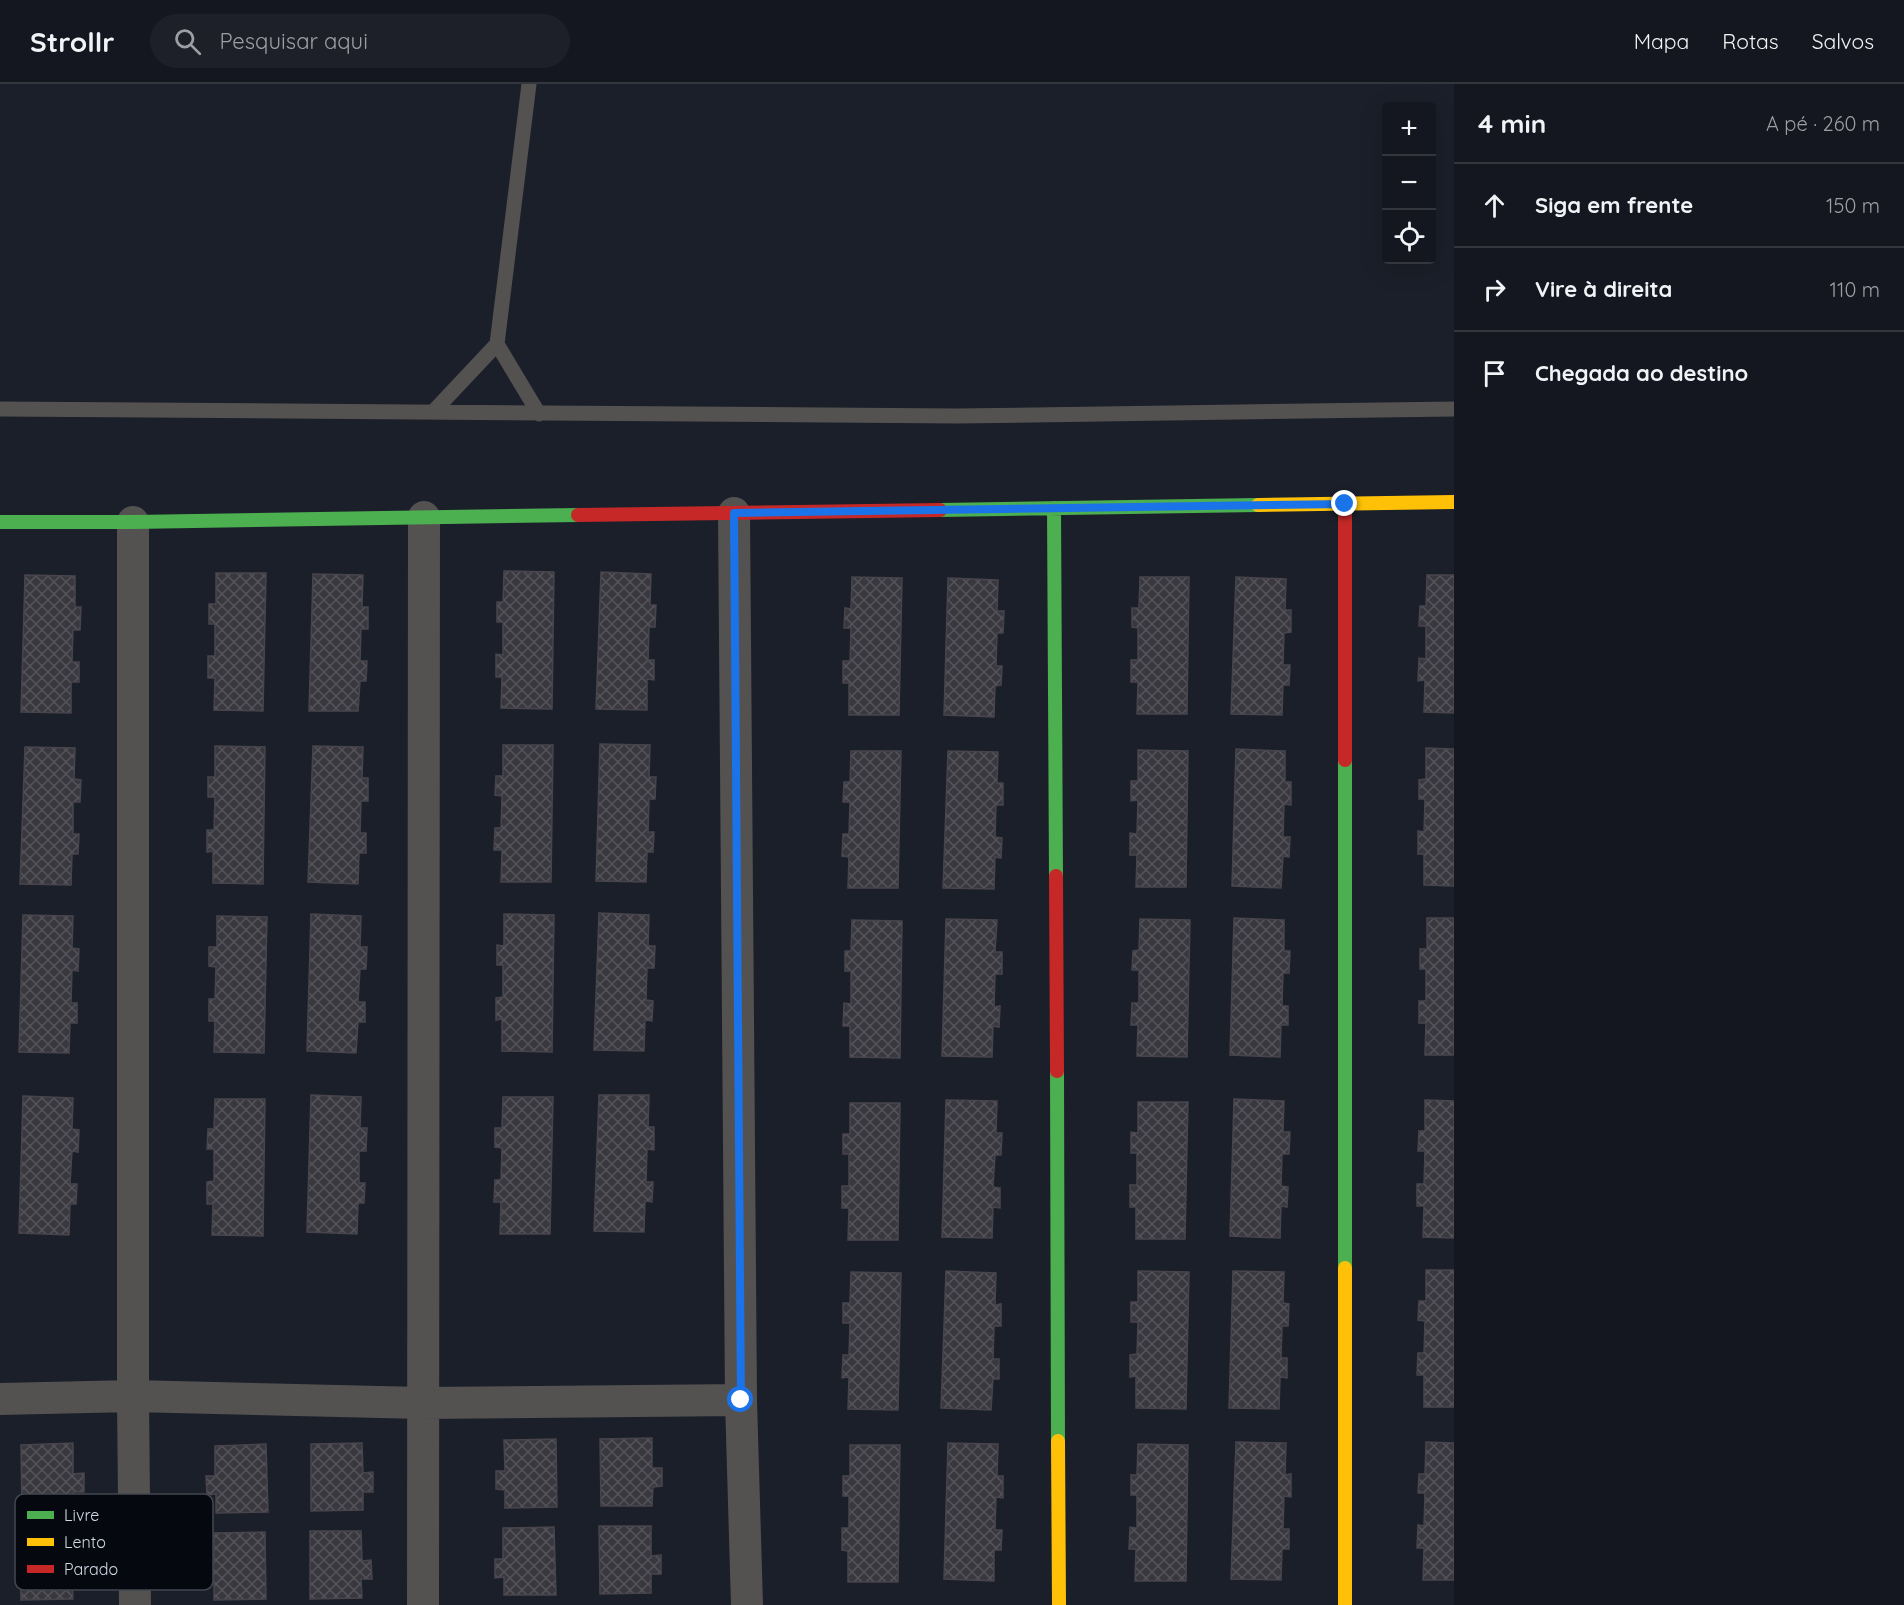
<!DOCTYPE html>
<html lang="pt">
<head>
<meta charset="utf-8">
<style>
	:root { --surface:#14171f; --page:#1d2028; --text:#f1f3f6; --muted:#9d9fa4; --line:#33363d }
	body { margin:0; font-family:Quicksand,sans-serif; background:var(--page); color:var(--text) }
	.controls { position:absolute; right:18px; top:18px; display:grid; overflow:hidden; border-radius:6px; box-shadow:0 6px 24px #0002 }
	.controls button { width:54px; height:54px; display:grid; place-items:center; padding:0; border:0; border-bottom:2px solid var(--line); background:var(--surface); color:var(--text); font:30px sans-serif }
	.stop { position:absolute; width:18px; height:18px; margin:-14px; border:4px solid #1a73e8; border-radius:50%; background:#fff }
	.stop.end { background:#1a73e8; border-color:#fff; box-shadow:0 2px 6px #0008 }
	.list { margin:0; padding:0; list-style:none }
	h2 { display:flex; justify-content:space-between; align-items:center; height:78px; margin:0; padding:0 24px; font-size:26px }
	h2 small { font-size:20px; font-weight:400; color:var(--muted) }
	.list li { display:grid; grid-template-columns:39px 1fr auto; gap:18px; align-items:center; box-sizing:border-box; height:84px; padding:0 24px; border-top:2px solid var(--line) }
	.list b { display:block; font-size:22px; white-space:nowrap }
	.list em { font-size:20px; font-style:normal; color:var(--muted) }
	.icon { flex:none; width:33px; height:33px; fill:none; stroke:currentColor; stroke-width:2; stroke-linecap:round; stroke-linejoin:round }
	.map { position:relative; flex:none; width:1454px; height:1521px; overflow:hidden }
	header { display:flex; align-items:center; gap:36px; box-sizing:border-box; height:84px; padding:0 30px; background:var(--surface); border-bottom:2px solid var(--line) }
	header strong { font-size:28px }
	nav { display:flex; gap:33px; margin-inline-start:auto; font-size:21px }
	.search { width:420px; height:54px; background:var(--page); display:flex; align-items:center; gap:15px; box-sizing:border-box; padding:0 21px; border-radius:33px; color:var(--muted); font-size:22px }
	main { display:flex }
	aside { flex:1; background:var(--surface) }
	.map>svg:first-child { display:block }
	.building { fill:url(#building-cross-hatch); stroke:#48444c; stroke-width:1.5 }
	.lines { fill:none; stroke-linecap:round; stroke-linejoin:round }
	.lane { stroke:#545151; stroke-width:15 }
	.street { stroke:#545151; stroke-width:32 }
	.fast { stroke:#4caf50; stroke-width:14 }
	.slow { stroke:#ffc107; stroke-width:14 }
	.jam { stroke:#c62828; stroke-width:14 }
	.route { stroke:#1a73e8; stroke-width:8 }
	.key { fill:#05080f; stroke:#434750; stroke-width:1.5 }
	.key-label { font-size:16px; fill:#d3dae7 }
</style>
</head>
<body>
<header>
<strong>Strollr</strong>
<div class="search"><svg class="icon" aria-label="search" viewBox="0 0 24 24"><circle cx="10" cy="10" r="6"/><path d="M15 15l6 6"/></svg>Pesquisar aqui</div>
<nav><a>Mapa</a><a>Rotas</a><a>Salvos</a></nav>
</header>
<main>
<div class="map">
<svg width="1454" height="1521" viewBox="0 0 1454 1521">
	<defs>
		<pattern id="building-cross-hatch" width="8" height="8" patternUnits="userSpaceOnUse" patternTransform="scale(1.5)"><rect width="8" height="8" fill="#3a383f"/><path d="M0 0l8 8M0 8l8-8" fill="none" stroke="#56545b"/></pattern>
	</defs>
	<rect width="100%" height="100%" fill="#1a1f29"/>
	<path class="building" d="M 504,487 L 554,488 L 552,625 L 501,624 L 502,593 L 496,593 L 496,570 L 503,571 L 503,538 L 497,538 L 497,518 L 503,518 Z
		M 601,488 L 651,490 L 650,521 L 656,521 L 655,543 L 649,543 L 648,576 L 654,576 L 654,596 L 647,595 L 647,626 L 596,625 Z
		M 216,489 L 266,489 L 263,627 L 214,626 L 215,594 L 208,594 L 208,572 L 215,572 L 215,540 L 209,540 L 209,520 L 216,520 Z
		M 313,490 L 363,491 L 362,523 L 368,523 L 368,545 L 361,545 L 360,577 L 367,577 L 366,597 L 360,597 L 358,627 L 309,627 Z
		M 25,491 L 75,492 L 75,523 L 81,523 L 80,546 L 73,546 L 72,578 L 79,578 L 79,598 L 71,598 L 71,629 L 21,628 Z
		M 1427,491 L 1454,491 L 1454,629 L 1424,628 L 1425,596 L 1418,597 L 1419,574 L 1426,575 L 1426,542 L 1419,542 L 1420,522 L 1426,522 Z
		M 852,493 L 902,494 L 899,631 L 849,631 L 849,599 L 843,599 L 843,577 L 850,577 L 851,544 L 844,544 L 845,524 L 851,525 Z
		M 1140,493 L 1189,493 L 1187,630 L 1137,630 L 1138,598 L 1131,598 L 1131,576 L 1138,576 L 1138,544 L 1132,543 L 1132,524 L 1139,524 Z
		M 1236,493 L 1286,495 L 1285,526 L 1291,526 L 1291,548 L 1284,549 L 1283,581 L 1290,581 L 1289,601 L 1283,601 L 1282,631 L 1231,630 Z
		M 948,494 L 998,496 L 997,527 L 1004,527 L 1003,549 L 997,549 L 996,582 L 1002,582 L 1001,601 L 995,602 L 994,633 L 944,631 Z
		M 600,660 L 650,661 L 649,693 L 656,693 L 655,715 L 649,715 L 648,748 L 654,748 L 653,768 L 647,768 L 646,798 L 596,797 Z
		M 503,661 L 553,661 L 551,798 L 501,798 L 502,766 L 494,766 L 495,744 L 501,744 L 502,712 L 495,711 L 496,692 L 503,692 Z
		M 215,662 L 265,663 L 263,800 L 213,799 L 213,767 L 207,768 L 207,746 L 214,746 L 215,713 L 208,713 L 208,693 L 215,693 Z
		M 313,662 L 363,663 L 362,694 L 368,694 L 368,717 L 361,717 L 360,749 L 366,749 L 366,769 L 359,769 L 358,800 L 308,798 Z
		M 25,663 L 75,664 L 74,695 L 81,696 L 80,718 L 73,718 L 73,750 L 79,750 L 78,770 L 72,770 L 71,801 L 20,800 Z
		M 1426,664 L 1454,665 L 1454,802 L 1424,801 L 1424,770 L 1418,770 L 1418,747 L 1424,748 L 1425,715 L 1419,715 L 1419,696 L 1426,695 Z
		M 1236,665 L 1285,667 L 1285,698 L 1291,698 L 1291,721 L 1284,720 L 1283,753 L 1290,753 L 1289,773 L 1283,772 L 1281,804 L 1232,802 Z
		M 1138,666 L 1188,667 L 1186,803 L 1136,803 L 1137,771 L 1130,771 L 1130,749 L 1137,750 L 1138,716 L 1131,717 L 1131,697 L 1138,697 Z
		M 851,667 L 901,667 L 898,804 L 848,804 L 849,773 L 842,772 L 843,750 L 849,750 L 850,718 L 843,718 L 844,698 L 850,698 Z
		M 948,667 L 998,668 L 997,699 L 1003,699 L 1003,721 L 996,721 L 995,753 L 1002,754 L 1001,774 L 995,773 L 994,805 L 943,804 Z
		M 599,829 L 649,831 L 648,862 L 655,862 L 654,884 L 647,884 L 646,916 L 653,917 L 652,937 L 645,936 L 644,967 L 594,966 Z
		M 311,830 L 361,832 L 360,863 L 367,863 L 366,885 L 360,885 L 358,918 L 365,918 L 365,938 L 358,938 L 356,969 L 307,967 Z
		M 504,830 L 554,831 L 552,968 L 502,967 L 502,935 L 496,936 L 496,914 L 503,913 L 503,881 L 497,881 L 497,861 L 504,862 Z
		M 23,831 L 73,832 L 72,864 L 79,865 L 78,887 L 72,886 L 71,919 L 77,919 L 77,939 L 70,939 L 69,969 L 19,968 Z
		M 217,832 L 267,833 L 264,969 L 214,968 L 215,937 L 209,937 L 209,915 L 215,915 L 216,883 L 209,882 L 209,863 L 217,863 Z
		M 1234,834 L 1284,836 L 1284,867 L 1290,867 L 1289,889 L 1283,889 L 1282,922 L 1288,922 L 1288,941 L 1281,941 L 1280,973 L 1230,971 Z
		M 1427,834 L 1454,834 L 1454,971 L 1425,971 L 1426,939 L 1419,939 L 1419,917 L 1426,917 L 1426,885 L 1420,885 L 1420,865 L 1427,865 Z
		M 946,835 L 997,836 L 995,868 L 1002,868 L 1002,890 L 995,890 L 994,923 L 1000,922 L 999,943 L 993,942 L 992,973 L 942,972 Z
		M 1140,835 L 1190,836 L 1187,973 L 1137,972 L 1138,941 L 1131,941 L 1132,919 L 1139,919 L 1139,886 L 1132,886 L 1133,867 L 1139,866 Z
		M 852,836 L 902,837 L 900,974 L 850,973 L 850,942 L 843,942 L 844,919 L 851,920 L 851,887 L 845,887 L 845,867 L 851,867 Z
		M 311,1011 L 361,1013 L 360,1044 L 367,1044 L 366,1067 L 359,1067 L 359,1099 L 365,1099 L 364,1119 L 358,1119 L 357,1150 L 307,1148 Z
		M 599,1011 L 649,1011 L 648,1043 L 654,1043 L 654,1066 L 647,1065 L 646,1098 L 653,1098 L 652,1118 L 645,1117 L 644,1148 L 594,1147 Z
		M 23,1012 L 73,1014 L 72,1045 L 79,1046 L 78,1068 L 72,1067 L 70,1100 L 77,1100 L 76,1120 L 70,1120 L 69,1151 L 19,1149 Z
		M 503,1013 L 553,1013 L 550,1150 L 500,1150 L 501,1118 L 494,1118 L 495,1096 L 501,1096 L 502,1064 L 495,1063 L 495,1044 L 502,1044 Z
		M 215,1015 L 265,1015 L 263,1152 L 212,1151 L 213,1120 L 207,1120 L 207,1098 L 214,1097 L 214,1065 L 207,1065 L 208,1045 L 214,1045 Z
		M 1234,1015 L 1284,1017 L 1283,1048 L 1290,1048 L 1289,1070 L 1282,1070 L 1281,1102 L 1288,1103 L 1287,1123 L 1281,1122 L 1280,1154 L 1230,1152 Z
		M 946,1016 L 997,1017 L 996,1049 L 1002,1049 L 1001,1071 L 995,1071 L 993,1103 L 1000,1104 L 1000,1124 L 993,1123 L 992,1154 L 942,1153 Z
		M 1425,1016 L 1454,1017 L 1454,1154 L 1423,1153 L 1424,1122 L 1417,1122 L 1417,1100 L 1424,1100 L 1425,1067 L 1418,1067 L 1419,1047 L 1425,1047 Z
		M 1138,1018 L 1188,1018 L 1185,1155 L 1136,1155 L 1136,1123 L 1130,1123 L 1130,1101 L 1137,1101 L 1137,1069 L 1131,1069 L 1131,1048 L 1138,1049 Z
		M 850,1019 L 900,1019 L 898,1156 L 848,1156 L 849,1124 L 842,1124 L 842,1102 L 849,1102 L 849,1070 L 843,1070 L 843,1050 L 850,1050 Z
		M 1426,1186 L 1454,1186 L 1454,1323 L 1424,1323 L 1424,1291 L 1417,1291 L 1418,1269 L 1424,1269 L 1425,1237 L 1418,1236 L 1419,1217 L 1426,1217 Z
		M 946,1187 L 996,1189 L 995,1221 L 1001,1220 L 1001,1242 L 994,1242 L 993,1275 L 999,1275 L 999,1295 L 993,1295 L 991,1326 L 941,1324 Z
		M 1138,1187 L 1189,1188 L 1186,1325 L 1136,1324 L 1136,1292 L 1130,1293 L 1130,1271 L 1137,1270 L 1138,1238 L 1131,1238 L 1131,1218 L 1138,1218 Z
		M 1233,1187 L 1284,1188 L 1283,1219 L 1289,1220 L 1288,1242 L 1282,1242 L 1281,1274 L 1287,1274 L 1287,1294 L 1280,1293 L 1279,1325 L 1229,1324 Z
		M 851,1188 L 901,1189 L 898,1326 L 848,1325 L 849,1293 L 842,1294 L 843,1271 L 849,1271 L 850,1239 L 843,1239 L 843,1219 L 850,1219 Z
		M 652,1354 L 652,1384 L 662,1384 L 662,1402 L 653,1403 L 652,1422 L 601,1422 L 600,1355 Z
		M 556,1355 L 557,1423 L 505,1424 L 505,1406 L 496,1405 L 496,1387 L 505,1387 L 504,1356 Z
		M 1236,1358 L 1286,1359 L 1285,1391 L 1291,1390 L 1291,1413 L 1284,1412 L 1283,1445 L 1289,1445 L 1289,1465 L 1282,1465 L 1281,1496 L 1231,1495 Z
		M 1426,1358 L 1454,1359 L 1454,1496 L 1423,1496 L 1424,1464 L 1417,1464 L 1418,1441 L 1424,1442 L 1425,1409 L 1418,1409 L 1419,1390 L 1425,1390 Z
		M 73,1359 L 73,1390 L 84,1389 L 84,1408 L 73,1408 L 74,1427 L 22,1428 L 21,1361 Z
		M 362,1359 L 363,1389 L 373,1388 L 373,1408 L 363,1408 L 363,1426 L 311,1427 L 311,1360 Z
		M 948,1359 L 998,1360 L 997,1392 L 1003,1392 L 1003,1414 L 996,1413 L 995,1446 L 1002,1446 L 1001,1466 L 994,1466 L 994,1497 L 944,1495 Z
		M 266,1360 L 268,1428 L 216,1429 L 216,1410 L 207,1411 L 206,1392 L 215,1392 L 215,1362 Z
		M 1138,1360 L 1188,1361 L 1186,1497 L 1135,1497 L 1136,1465 L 1129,1465 L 1130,1443 L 1137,1444 L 1137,1411 L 1131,1411 L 1131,1391 L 1137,1391 Z
		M 850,1361 L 900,1361 L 898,1498 L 848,1498 L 848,1467 L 842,1466 L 842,1444 L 849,1444 L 849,1412 L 843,1412 L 843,1392 L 850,1392 Z
		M 599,1442 L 651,1442 L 651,1472 L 661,1471 L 661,1490 L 651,1490 L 651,1509 L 600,1510 Z
		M 554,1443 L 556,1511 L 504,1511 L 504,1493 L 495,1494 L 495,1475 L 503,1475 L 503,1444 Z
		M 72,1447 L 72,1477 L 82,1477 L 82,1496 L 72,1496 L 73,1515 L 21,1516 L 20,1448 Z
		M 310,1447 L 361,1447 L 362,1477 L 371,1476 L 372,1495 L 361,1495 L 362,1514 L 310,1515 Z
		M 265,1448 L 266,1515 L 214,1516 L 214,1498 L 205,1498 L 205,1480 L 214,1479 L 214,1449 Z"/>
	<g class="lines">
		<path class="lane" d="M 497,260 L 529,0
			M 0,325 L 957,332 L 1454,325
			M 434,327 L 497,260 L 539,330"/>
		<path class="street" d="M 734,429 L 741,1316 L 747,1521
			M 133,438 L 133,1312 L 135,1521
			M 0,1315 L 133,1312 L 422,1319 L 741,1316
			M 423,1521 L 424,433"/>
		<path class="fast" d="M 1054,424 L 1056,792
			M 940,426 L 1258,421
			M 0,438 L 133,438 L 578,431
			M 1345,676 L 1345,1184
			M 1057,987 L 1058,1357"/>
		<path class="slow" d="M 1258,421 L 1454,418
			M 1345,1184 L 1345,1521
			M 1058,1357 L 1059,1521"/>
		<path class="jam" d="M 1345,420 L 1345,676
			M 578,431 L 940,426
			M 1056,792 L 1057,987"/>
	</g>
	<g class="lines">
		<path class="route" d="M 741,1316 L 734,429 L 1345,420"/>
	</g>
	<rect x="15" y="1410" width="198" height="96" rx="9" class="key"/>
	<rect x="27" y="1427" width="27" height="8" fill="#4caf50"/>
	<rect x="27" y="1454" width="27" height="8" fill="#ffc107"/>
	<rect x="27" y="1481" width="27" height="8" fill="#c62828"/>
	<g class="key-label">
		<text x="64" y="1437">Livre</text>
		<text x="64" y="1464">Lento</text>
		<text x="64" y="1491">Parado</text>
	</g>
</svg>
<div class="controls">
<button>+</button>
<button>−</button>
<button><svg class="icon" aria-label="locate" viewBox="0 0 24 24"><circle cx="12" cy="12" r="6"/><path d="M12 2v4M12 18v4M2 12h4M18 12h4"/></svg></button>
</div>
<div class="stop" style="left:741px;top:1316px"></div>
<div class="stop end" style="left:1345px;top:420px"></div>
</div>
<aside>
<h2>4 min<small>A pé · 260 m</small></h2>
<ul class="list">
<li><svg class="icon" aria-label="ahead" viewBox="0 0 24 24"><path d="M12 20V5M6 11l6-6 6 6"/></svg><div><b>Siga em frente</b></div><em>150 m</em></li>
<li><svg class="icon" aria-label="right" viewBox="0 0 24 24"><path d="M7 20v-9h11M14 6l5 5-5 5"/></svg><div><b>Vire à direita</b></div><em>110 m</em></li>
<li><svg class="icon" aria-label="arrive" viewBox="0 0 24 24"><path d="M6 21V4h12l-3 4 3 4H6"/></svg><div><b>Chegada ao destino</b></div></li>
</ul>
</aside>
</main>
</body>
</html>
